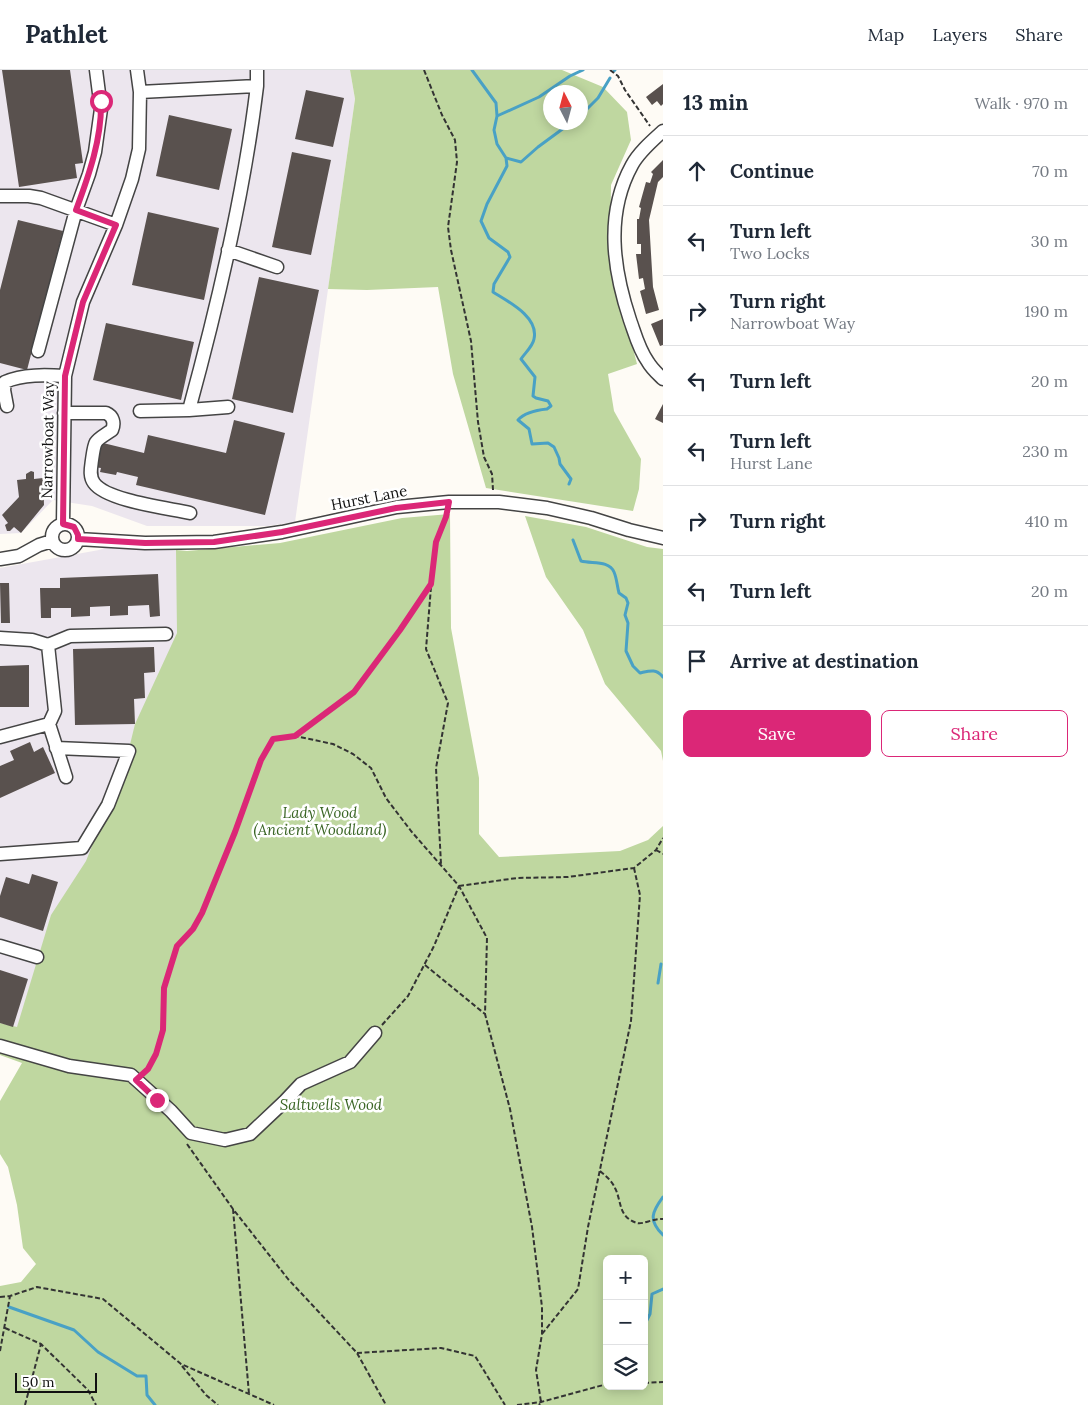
<!DOCTYPE html>
<html lang="en">
<head>
<meta charset="utf-8">
<style>
	:root { --surface:#fff; --page:#f2f2f3; --text:#1f2937; --muted:#747a83; --line:#e0e1e3; --accent:#db2777 }
	body { margin:0; font-family:Lora,serif; background:var(--page); color:var(--text) }
	.controls { position:absolute; right:15px; bottom:15px; display:grid; overflow:hidden; border-radius:8px; box-shadow:0 2px 12px #0003 }
	.controls button { width:45px; height:45px; display:grid; place-items:center; padding:0; border:0; border-bottom:1px solid var(--line); background:var(--surface); color:var(--text); font:25px sans-serif }
	.compass { position:absolute; left:543px; top:15px; width:45px; height:45px; border-radius:50%; background:var(--surface); box-shadow:0 2px 12px #0003; rotate:354deg }
	.scale { position:absolute; left:15px; bottom:12px; width:82px; box-sizing:border-box; padding-left:5px; border:2px solid #111; border-top:0; font-size:14px; line-height:18px; white-space:nowrap; color:#111; -webkit-text-stroke:4px #fff; paint-order:stroke }
	.stop { position:absolute; width:15px; height:15px; margin:-11px; border:4px solid #db2777; border-radius:50%; background:#fff }
	.stop.end { background:#db2777; border-color:#fff; box-shadow:0 1px 5px #0008 }
	.list { margin:0; padding:0; list-style:none }
	h2 { display:flex; justify-content:space-between; align-items:center; height:65px; margin:0; padding:0 20px; font-size:21px }
	h2 small { font-size:16px; font-weight:400; color:var(--muted) }
	.list li { display:grid; grid-template-columns:32px 1fr auto; gap:15px; align-items:center; box-sizing:border-box; height:70px; padding:0 20px; border-top:1px solid var(--line) }
	.list b { display:block; font-size:19px; white-space:nowrap }
	.list p { margin:0; font-size:16px; white-space:nowrap; color:var(--muted) }
	.list em { font-size:16px; font-style:normal; color:var(--muted) }
	.actions { display:flex; gap:10px; padding:15px 20px }
	.actions a { flex:1; padding:11px 0; border:1px solid var(--accent); border-radius:8px; text-align:center; font-size:18px; color:var(--accent) }
	.actions .main { background:var(--accent); color:#fff }
	.icon { flex:none; width:28px; height:28px; fill:none; stroke:currentColor; stroke-width:2; stroke-linecap:round; stroke-linejoin:round }
	.map { position:relative; flex:none; width:663px; height:1335px; overflow:hidden }
	header { display:flex; align-items:center; gap:30px; box-sizing:border-box; height:70px; padding:0 25px; background:var(--surface); border-bottom:1px solid var(--line) }
	header strong { font-size:24px }
	nav { display:flex; gap:28px; margin-inline-start:auto; font-size:18px }
	main { display:flex }
	aside { flex:1; background:var(--surface) }
	.map>svg:first-child { display:block }
	.industrial { fill:#ece6ee }
	.forest { fill:#bfd7a0; fill-rule:evenodd }
	.lines { fill:none; stroke-linecap:round; stroke-linejoin:round }
	.stream { stroke:#49a1c5; stroke-width:3 }
	.building { fill:#59514e }
	.minor-casing { stroke:#444; stroke-width:15 }
	.path { stroke:#333; stroke-width:2; stroke-dasharray:5 2.5; stroke-linecap:butt }
	.minor { stroke:#fff; stroke-width:12 }
	.route { stroke:#db2777; stroke-width:6 }
	.labels { text-anchor:middle; stroke-width:5; stroke-linejoin:round; paint-order:stroke }
	.street-label { font-size:15px; fill:#111; stroke:#fff }
	.park-label { font-size:15px; font-style:italic; fill:#396524; stroke:#fff }
</style>
</head>
<body>
<header>
<strong>Pathlet</strong>
<nav><a>Map</a><a>Layers</a><a>Share</a></nav>
</header>
<main>
<div class="map">
<svg width="663" height="1335" viewBox="0 0 663 1335">
	<rect width="100%" height="100%" fill="#fefbf5"/>
	<path class="industrial" d="M 0,0 L 350,0 L 355,29 L 295,452 L 268,456 L 147,456 L 92,436 L 53,430 L 21,463 L 0,464 Z
		M 110,476 L 187,481 L 177,563 L 33,976 L 0,966 L 0,498 L 99,480 Z"/>
	<path class="forest" d="M 350,0 L 562,0 L 603,17 L 627,42 L 631,70 L 611,115 L 610,190 L 637,294 L 608,304 L 614,341 L 641,389 L 639,419 L 633,441 L 486,418 L 453,304 L 438,217 L 367,220 L 328,219 L 355,29 ZM 550,22 L 580,22 L 580,52 L 550,52 Z
		M 450,444 L 451,558 L 479,708 L 479,764 L 499,787 L 620,781 L 648,770 L 663,756 L 663,1335 L 0,1335 L 0,1216 L 21,1212 L 36,1194 L 23,1178 L 17,1135 L 8,1097 L 0,1084 L 0,1031 L 22,993 L 0,985 L 0,953 L 17,957 L 51,845 L 86,791 L 126,691 L 135,654 L 177,563 L 176,480 L 187,481 L 280,473 L 402,448 ZM 607,1189 L 644,1189 L 644,1316 L 607,1316 Z
		M 525,446 L 586,457 L 647,477 L 663,479 L 663,691 L 661,681 L 605,614 L 583,560 L 546,507 Z"/>
	<g class="lines">
		<path class="stream" d="M 472,0 L 496,33 L 497,46 L 494,60 L 497,74 L 506,88 L 507,96 L 487,134 L 481,151 L 489,168 L 508,182 L 510,187 L 494,214 L 493,222 C 509,232 539,247 534,269 C 533,276 525,283 521,289 L 535,307 L 533,326 L 536,328 L 548,331 L 551,336 L 547,339 C 537,340 525,342 518,350 L 529,359 L 532,374 L 548,373 L 554,377 L 559,388 L 560,394 L 571,409 L 569,414
			M 614,1 L 615,0
			M 497,46 L 539,27 L 570,6 L 583,0
			M 580,46 L 598,28 L 610,8
			M 506,88 L 521,92 L 538,77 L 572,52
			M 573,470 L 581,491 C 592,494 609,490 614,502 C 617,509 617,516 619,523 L 626,528 L 628,533 L 625,545 L 628,553 L 626,581 L 633,596 L 640,603 C 649,601 656,598 663,607
			M 658,913 L 661,894
			M 663,1127 C 652,1142 648,1150 663,1165
			M 9,1237 L 74,1260 L 98,1282 L 137,1306 L 146,1306 L 147,1325 L 155,1335
			M 644,1256 L 650,1244 L 652,1224 L 663,1219"/>
	</g>
	<path class="building" d="M 2,0 L 70,0 L 83,93 L 75,94 L 77,108 L 19,117 Z
		M 663,14 L 663,34 L 661,36 L 657,31 L 652,35 L 646,27 Z
		M 306,20 L 344,28 L 333,77 L 295,69 Z
		M 169,45 L 232,59 L 219,120 L 156,106 Z
		M 292,82 L 331,90 L 311,185 L 272,177 Z
		M 663,90 L 663,107 L 658,112 L 649,150 L 653,217 L 659,240 L 646,244 L 640,221 L 645,219 L 643,208 L 639,209 L 636,184 L 641,184 L 641,174 L 637,174 L 637,149 L 639,149 L 641,138 L 639,137 L 646,112 L 650,113 L 653,104 L 651,102 Z
		M 148,142 L 219,158 L 204,230 L 132,215 Z
		M 18,150 L 63,161 L 27,300 L 0,293 L 0,220 Z
		M 259,207 L 319,220 L 293,343 L 232,329 Z
		M 663,249 L 663,275 L 660,276 L 651,254 Z
		M 106,253 L 194,272 L 181,330 L 93,310 Z
		M 663,334 L 663,353 L 655,349 Z
		M 234,350 L 285,363 L 265,445 L 136,415 L 138,407 L 117,402 L 116,405 L 100,402 L 101,398 L 93,397 L 99,372 L 144,383 L 148,365 L 226,383 Z
		M 31,401 L 34,402 L 34,409 L 43,408 L 44,435 L 21,463 L 14,457 L 10,461 L 7,461 L 5,455 L 8,453 L 2,445 L 19,427 L 17,410 L 26,409 L 26,404 Z
		M 158,504 L 160,546 L 150,547 L 149,535 L 128,536 L 128,545 L 110,546 L 110,536 L 90,537 L 90,546 L 71,547 L 71,538 L 51,538 L 51,548 L 41,548 L 40,518 L 60,518 L 60,508 Z
		M 0,513 L 9,513 L 10,553 L 1,553 Z
		M 154,577 L 155,602 L 144,603 L 145,628 L 134,629 L 135,654 L 75,655 L 73,579 Z
		M 29,595 L 29,637 L 0,637 L 0,596 Z
		M 30,672 L 34,682 L 43,677 L 55,703 L 0,728 L 0,696 L 14,690 L 10,681 Z
		M 32,804 L 58,812 L 43,861 L 0,847 L 0,826 L 6,807 L 29,814 Z
		M 0,900 L 28,909 L 13,957 L 0,953 Z"/>
	<g class="lines">
		<defs>
			<path id="minor" d="M 257,16 L 257,0
				M 140,22 L 257,16 C 244,125 218,234 189,340
				M 663,61 C 652,71 639,82 632,95 C 605,144 613,199 630,250 C 635,264 639,280 648,292 C 652,299 658,304 663,309
				M 0,126 L 29,126 L 41,128 L 116,155
				M 228,180 L 277,197
				M 38,281 L 76,140 L 89,104 L 95,82 L 101,39 L 96,0
				M 7,336 L 4,320 L 5,312 C 23,304 46,305 65,306
				M 140,341 L 189,340 L 228,337
				M 64,343 L 106,343 C 113,346 115,353 112,360 C 94,372 95,369 92,390 C 91,398 89,406 94,413 C 107,431 168,438 190,443
				M52 467a13 13 0 1 1 26 0a13 13 0 1 1-26 0Z
				M 63,454 L 65,306 L 83,232 L 116,155 L 132,109 L 139,79 L 140,22 L 137,0
				M 78,469 L 145,473 L 214,472 L 282,462 L 397,437 L 449,432 L 499,432 L 547,438 L 591,448 L 629,460 L 663,468
				M 0,489 L 19,486 L 39,475 L 52,471
				M 0,568 L 32,570 L 48,575 L 70,566 L 166,564
				M 49,654 L 66,707
				M 0,667 L 49,654 L 55,641 L 48,575
				M 0,784 L 82,778 L 108,735 L 129,681 L 56,678
				M 0,876 L 37,887
				M 0,976 L 69,996 L 131,1005 L 171,1041 L 191,1063 L 225,1070 L 250,1064 L 285,1031 L 301,1014 L 350,992 L 375,963"/>
		</defs>
		<use href="#minor" class="minor-casing"/>
		<path class="path" d="M 424,0 L 442,45 L 455,70 L 457,92 L 448,157 L 451,180 L 471,271 L 478,352 L 484,387 L 492,404 L 493,420
			M 610,0 L 618,6 L 625,20 L 650,56
			M 431,517 L 426,579 L 448,633 L 436,698 L 441,794
			M 295,666 L 354,622 L 400,560 L 431,515 L 436,471 L 447,443
			M 656,780 L 663,784
			M 459,816 L 517,808 L 568,807 L 634,798 L 656,780 L 663,768
			M 425,895 L 485,944
			M 382,955 L 408,926 L 434,876 L 459,816
			M 145,1002 L 156,984 L 163,960 L 165,918 L 177,876 L 193,859 L 202,843 L 235,762 L 261,690 L 273,669 L 295,666 L 333,674 L 353,684 L 371,698 L 386,728 L 411,761 L 459,816 L 487,868 L 485,944 L 510,1039 L 532,1157 L 542,1237 L 542,1264 L 536,1300 L 541,1332 L 539,1335
			M 187,1074 L 233,1139 L 288,1209 L 357,1283 L 386,1335
			M 600,1101 C 606,1106 612,1111 615,1118 C 622,1132 618,1147 637,1153 C 642,1155 654,1148 663,1149
			M 233,1139 L 249,1324
			M 0,1227 L 10,1226 L 37,1217 L 103,1229 L 181,1294 L 274,1335
			M 5,1258 L 41,1274 L 88,1320 L 96,1335
			M 542,1264 L 578,1219 L 588,1157 L 631,951 L 640,825 L 634,798
			M 0,1281 L 10,1226
			M 357,1283 L 441,1278 L 475,1286 L 505,1335
			M 182,1296 L 206,1325 L 218,1335
			M 644,1313 L 663,1312
			M 25,1335 L 41,1274
			M 517,1335 L 541,1332 L 607,1314"/>
		<use href="#minor" class="minor"/>
	</g>
	<g class="lines">
		<path class="route" d="M 101,31 C 102,68 89,105 76,140 L 116,155 L 83,232 L 65,306 L 63,454 L 74,457 L 78,465 L 78,469 L 145,473 L 214,472 L 282,462 L 396,438 L 449,432 L 446,447 L 436,472 L 431,514 L 400,560 L 354,622 L 295,666 L 273,669 L 261,690 L 235,762 L 202,843 L 193,859 L 177,876 L 164,918 L 163,960 L 156,984 L 148,999 L 136,1010 L 157,1030"/>
	</g>
	<g class="labels">
		<g class="street-label">
			<text transform="translate(48 370) rotate(-89)" y="5">Narrowboat Way</text>
			<text transform="translate(369 428) rotate(-11)" y="5">Hurst Lane</text>
		</g>
		<g class="park-label">
			<text x="320" y="748">Lady Wood<tspan x="320" dy="17">(Ancient Woodland)</tspan></text>
			<text x="331" y="1040">Saltwells Wood</text>
		</g>
	</g>
</svg>
<div class="controls">
<button>+</button>
<button>−</button>
<button><svg class="icon" aria-label="layers" viewBox="0 0 24 24"><path d="M12 4l9 5-9 5-9-5zM3 14l9 5 9-5"/></svg></button>
</div>
<svg class="compass" viewBox="-18 -18 36 36"><path d="M0-13l5 13h-10z" fill="#e53935"/><path d="M0 13l5-13h-10z" fill="#747a83"/></svg>
<div class="scale">50 m</div>
<div class="stop" style="left:101px;top:31px"></div>
<div class="stop end" style="left:157px;top:1030px"></div>
</div>
<aside>
<h2>13 min<small>Walk · 970 m</small></h2>
<ul class="list">
<li><svg class="icon" aria-label="ahead" viewBox="0 0 24 24"><path d="M12 20V5M6 11l6-6 6 6"/></svg><div><b>Continue</b></div><em>70 m</em></li>
<li><svg class="icon" aria-label="left" viewBox="0 0 24 24"><path d="M17 20v-9H6M10 6l-5 5 5 5"/></svg><div><b>Turn left</b><p>Two Locks</p></div><em>30 m</em></li>
<li><svg class="icon" aria-label="right" viewBox="0 0 24 24"><path d="M7 20v-9h11M14 6l5 5-5 5"/></svg><div><b>Turn right</b><p>Narrowboat Way</p></div><em>190 m</em></li>
<li><svg class="icon" aria-label="left" viewBox="0 0 24 24"><path d="M17 20v-9H6M10 6l-5 5 5 5"/></svg><div><b>Turn left</b></div><em>20 m</em></li>
<li><svg class="icon" aria-label="left" viewBox="0 0 24 24"><path d="M17 20v-9H6M10 6l-5 5 5 5"/></svg><div><b>Turn left</b><p>Hurst Lane</p></div><em>230 m</em></li>
<li><svg class="icon" aria-label="right" viewBox="0 0 24 24"><path d="M7 20v-9h11M14 6l5 5-5 5"/></svg><div><b>Turn right</b></div><em>410 m</em></li>
<li><svg class="icon" aria-label="left" viewBox="0 0 24 24"><path d="M17 20v-9H6M10 6l-5 5 5 5"/></svg><div><b>Turn left</b></div><em>20 m</em></li>
<li><svg class="icon" aria-label="arrive" viewBox="0 0 24 24"><path d="M6 21V4h12l-3 4 3 4H6"/></svg><div><b>Arrive at destination</b></div></li>
</ul>
<div class="actions"><a class="main">Save</a><a>Share</a></div>
</aside>
</main>
</body>
</html>
